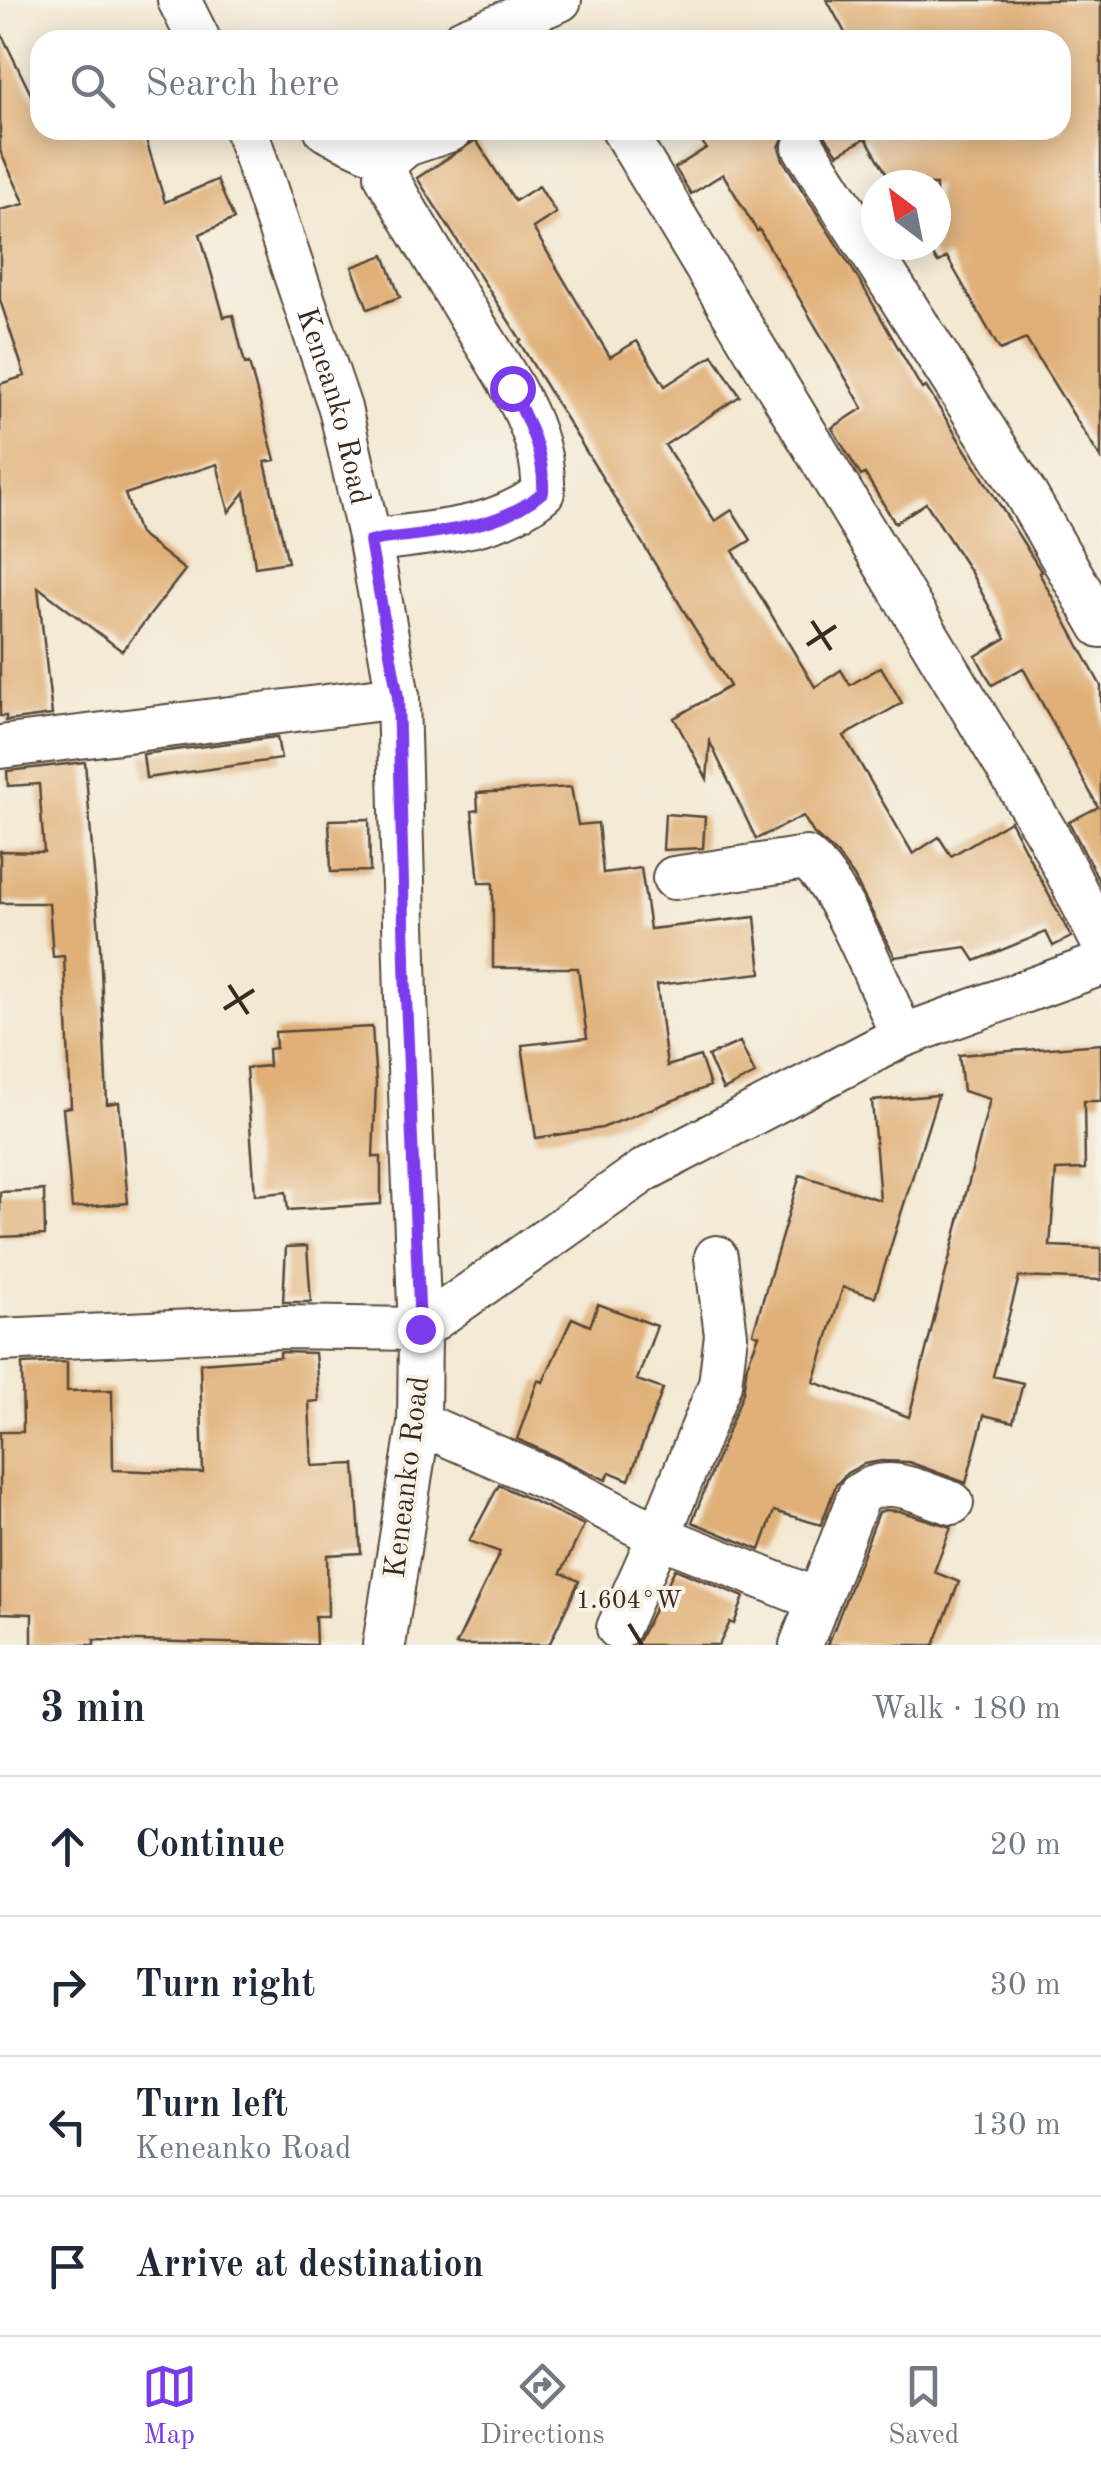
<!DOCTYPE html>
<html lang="en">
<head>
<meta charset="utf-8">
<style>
	:root { --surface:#fff; --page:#f2f2f3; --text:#1f2937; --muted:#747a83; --line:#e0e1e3; --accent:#7c3aed }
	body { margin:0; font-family:"Old Standard TT",serif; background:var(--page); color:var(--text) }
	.compass { position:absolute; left:861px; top:170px; width:90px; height:90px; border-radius:50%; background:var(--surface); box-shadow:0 5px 25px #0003; rotate:328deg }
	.stop { position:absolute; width:30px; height:30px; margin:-22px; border:8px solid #7c3aed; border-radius:50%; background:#fff }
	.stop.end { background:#7c3aed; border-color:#fff; box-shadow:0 2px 10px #0008 }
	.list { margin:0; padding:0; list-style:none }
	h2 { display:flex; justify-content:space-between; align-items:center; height:130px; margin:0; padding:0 40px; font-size:42px }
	h2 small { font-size:32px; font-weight:400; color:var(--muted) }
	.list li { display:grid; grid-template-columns:65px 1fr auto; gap:30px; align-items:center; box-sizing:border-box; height:140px; padding:0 40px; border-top:2px solid var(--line) }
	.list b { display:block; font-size:38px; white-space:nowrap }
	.list p { margin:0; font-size:32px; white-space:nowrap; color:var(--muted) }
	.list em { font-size:32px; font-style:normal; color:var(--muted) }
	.icon { flex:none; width:55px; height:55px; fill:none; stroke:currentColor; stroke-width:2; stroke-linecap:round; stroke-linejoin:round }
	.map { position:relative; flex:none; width:1101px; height:1645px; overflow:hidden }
	.search { position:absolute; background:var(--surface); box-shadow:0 5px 25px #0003; left:30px; right:30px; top:30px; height:110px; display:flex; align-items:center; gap:25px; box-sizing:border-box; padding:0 35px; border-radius:30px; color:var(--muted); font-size:38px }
	.sheet { height:690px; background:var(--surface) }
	nav { display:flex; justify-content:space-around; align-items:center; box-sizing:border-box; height:140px; border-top:2px solid var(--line); background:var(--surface); font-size:28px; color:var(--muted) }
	nav a { display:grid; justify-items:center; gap:5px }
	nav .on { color:var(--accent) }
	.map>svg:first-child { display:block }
	.building { fill:#e0b078 }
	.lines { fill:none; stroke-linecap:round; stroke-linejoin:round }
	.minor-casing { stroke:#574739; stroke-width:46 }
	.minor { stroke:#fff; stroke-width:42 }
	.route { stroke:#7c3aed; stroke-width:12 }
	.ticks { fill:none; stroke:#3b2a1e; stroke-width:4 }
	.labels { text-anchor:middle; stroke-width:8; stroke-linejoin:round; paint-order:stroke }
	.street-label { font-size:30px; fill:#3b2a1e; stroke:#f7f3e8 }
	.ticks-label { font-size:25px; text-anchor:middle; fill:#3b2a1e; stroke:#f7f3e8; stroke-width:8; stroke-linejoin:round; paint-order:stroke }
</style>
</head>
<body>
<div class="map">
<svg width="1101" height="1645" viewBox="0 0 1101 1645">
	<rect width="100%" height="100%" fill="#f7f3e8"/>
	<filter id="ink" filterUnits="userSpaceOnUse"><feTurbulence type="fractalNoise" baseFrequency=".01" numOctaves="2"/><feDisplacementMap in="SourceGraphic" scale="20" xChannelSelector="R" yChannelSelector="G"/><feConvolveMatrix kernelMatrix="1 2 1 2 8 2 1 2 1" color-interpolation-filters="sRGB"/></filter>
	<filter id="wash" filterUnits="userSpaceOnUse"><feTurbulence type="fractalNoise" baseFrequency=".0048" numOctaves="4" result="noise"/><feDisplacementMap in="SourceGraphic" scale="40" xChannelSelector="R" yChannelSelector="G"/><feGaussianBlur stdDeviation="2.25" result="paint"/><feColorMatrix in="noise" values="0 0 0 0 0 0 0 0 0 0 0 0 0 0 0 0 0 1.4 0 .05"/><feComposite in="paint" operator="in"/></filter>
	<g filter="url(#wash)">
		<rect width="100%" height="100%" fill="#f3e9d3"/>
		<g id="blocks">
			<path class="building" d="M 827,0 L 1101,0 L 1101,459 L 1026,339 L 1000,350 L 947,257 L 938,263 L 927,245 L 936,245 L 936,185 L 893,185 L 866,138 L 838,154 L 821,130 L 1061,130 L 1061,40 L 849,40 Z
				M 0,31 L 40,113 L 40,130 L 143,130 L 165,202 L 217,180 L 234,219 L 200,234 L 224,317 L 233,315 L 245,364 L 249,363 L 258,396 L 275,460 L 265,462 L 288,562 L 255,567 L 245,492 L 229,512 L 217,464 L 125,494 L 139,534 L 185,570 L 122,651 L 38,587 L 52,715 L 6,721 L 6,716 L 0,716 L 0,384 L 25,376 L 0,300 L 0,210 L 25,204 L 0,151 Z
				M 695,130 L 787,130 L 779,147 L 783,160 L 858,278 L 922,389 L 926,387 L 1041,571 L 1039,573 L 1101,686 L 1101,885 L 1069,822 L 1098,807 L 1023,668 L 992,685 L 976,656 L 1006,638 L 970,571 L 926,503 L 895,523 L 865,474 L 861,476 L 832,428 L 863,408 L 759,229 L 757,231 L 723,174 L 691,194 L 675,168 L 706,148 Z
				M 476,140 L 515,201 L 539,186 L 556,213 L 533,228 L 610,357 L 637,341 L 665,386 L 713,355 L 740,396 L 665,445 L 715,521 L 732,510 L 751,540 L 733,551 L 815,687 L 841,670 L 850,685 L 881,667 L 902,703 L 844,736 L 913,854 L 939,837 L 951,856 L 1010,821 L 1071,937 L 1053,946 L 1046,932 L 975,961 L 966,947 L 895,957 L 854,877 L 837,854 L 814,834 L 803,816 L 756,839 L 710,742 L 707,779 L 674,718 L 730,686 L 519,342 L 521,340 L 417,178 Z
				M 384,255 L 400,297 L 368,309 L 352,267 Z
				M 277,737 L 281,759 L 146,778 L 143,754 Z
				M 85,762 L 100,946 L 107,1104 L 119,1102 L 128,1203 L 72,1208 L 63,1108 L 71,1107 L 64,956 L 53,957 L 49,903 L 0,903 L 0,851 L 44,852 L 39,784 L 8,786 L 7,771 Z
				M 571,787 L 578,825 L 598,823 L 603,873 L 641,868 L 650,929 L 755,917 L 761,973 L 657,985 L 667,1066 L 700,1056 L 710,1086 L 602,1128 L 536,1138 L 522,1045 L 587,1038 L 578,968 L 493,968 L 493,883 L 479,883 L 472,811 L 478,810 L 477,793 Z
				M 665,814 L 705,817 L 703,848 L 663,850 Z
				M 369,819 L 370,871 L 331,872 L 329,820 Z
				M 372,1027 L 376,1083 L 373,1157 L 381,1157 L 381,1204 L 288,1210 L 286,1192 L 255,1195 L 246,1068 L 269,1066 L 268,1049 L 276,1048 L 275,1032 Z
				M 740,1042 L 755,1074 L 723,1090 L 708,1056 Z
				M 1101,1044 L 1101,1101 L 1084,1101 L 1085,1169 L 1056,1170 L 1050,1246 L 1101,1248 L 1101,1280 L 1019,1277 L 993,1376 L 1023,1383 L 1013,1422 L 984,1415 L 966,1483 L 909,1462 L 881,1461 L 864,1464 L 847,1473 L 836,1485 L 821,1525 L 774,1511 L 760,1550 L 692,1522 L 743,1393 L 747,1365 L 759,1335 L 753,1333 L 800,1175 L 880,1200 L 872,1101 L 938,1095 L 875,1297 L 843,1287 L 814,1382 L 909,1417 L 990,1099 L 963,1091 L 959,1055 Z
				M 44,1190 L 45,1235 L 0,1237 L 0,1192 Z
				M 307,1246 L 311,1302 L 283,1302 L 286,1247 Z
				M 598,1304 L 657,1326 L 637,1380 L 663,1389 L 629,1480 L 610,1472 L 606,1480 L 517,1439 L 538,1380 L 543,1382 L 572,1318 L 590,1326 Z
				M 280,1352 L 315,1353 L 319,1401 L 309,1402 L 312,1466 L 355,1464 L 361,1553 L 327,1555 L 328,1616 L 315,1616 L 316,1645 L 94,1640 L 94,1645 L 32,1645 L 32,1614 L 0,1613 L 0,1432 L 23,1432 L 22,1364 L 67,1362 L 67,1391 L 112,1390 L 113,1470 L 203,1473 L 200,1363 L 280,1357 Z
				M 499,1485 L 584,1525 L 561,1573 L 579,1581 L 549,1645 L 456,1645 L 500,1552 L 469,1541 Z
				M 885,1510 L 899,1511 L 951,1527 L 934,1572 L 959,1582 L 934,1645 L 828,1645 L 879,1512 Z
				M 675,1569 L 744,1597 L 734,1624 L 730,1622 L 719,1645 L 636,1645 Z"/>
		</g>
	</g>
	<g filter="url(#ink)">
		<use href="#blocks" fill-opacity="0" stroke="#574739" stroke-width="2.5"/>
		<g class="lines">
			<defs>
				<g id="minor">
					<path d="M 179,0 L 199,40"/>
					<path d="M 463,40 L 560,0"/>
					<path id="s1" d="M 246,130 L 340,408 L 370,541 L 398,697 L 406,997 L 420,1329 L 419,1423 L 384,1645"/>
					<path d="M 326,130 L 389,159"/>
					<path d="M 623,130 L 1049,837 L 1101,940"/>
					<path d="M 804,147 L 1025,493 L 1101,626"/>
					<path d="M 370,541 C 428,532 497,532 543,492 C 546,428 501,369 469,316 C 441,269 413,223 386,176 L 389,159 L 406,145 L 451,130"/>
					<path d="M 0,747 L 398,697"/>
					<path d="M 674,878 L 806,858 C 842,886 882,992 902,1036"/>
					<path d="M 0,1340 L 277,1327 L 420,1329 L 645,1170 L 902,1036 L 1101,964"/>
					<path d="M 419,1423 L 556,1483 L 659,1536 L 818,1600"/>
					<path d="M 618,1628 L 659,1536 L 720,1384 L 726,1335 L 716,1257"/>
					<path d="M 801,1645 L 859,1495 C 889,1473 920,1493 952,1503"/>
				</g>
			</defs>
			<use href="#minor" class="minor-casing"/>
			<use href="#minor" class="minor"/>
		</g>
	</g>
	<g class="lines" filter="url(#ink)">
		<path class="route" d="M 420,1329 L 406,997 L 398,697 L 370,541 C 428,532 497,532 543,492 C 545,454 528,422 512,388"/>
	</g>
	<path class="ticks" d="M 812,621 L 831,650M 807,645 L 836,626M 229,985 L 248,1014M 224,1009 L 254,990M 629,1624 L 642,1645"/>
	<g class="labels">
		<g class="street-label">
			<text dy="10" stroke="none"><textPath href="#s1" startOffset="290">Keneanko Road</textPath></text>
			<text transform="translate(406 1477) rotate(-83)" y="10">Keneanko Road</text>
		</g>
	</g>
	<g class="ticks-label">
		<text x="629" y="1608">1.604°W</text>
	</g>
</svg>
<svg class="compass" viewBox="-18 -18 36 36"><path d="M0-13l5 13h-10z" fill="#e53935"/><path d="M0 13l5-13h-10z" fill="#747a83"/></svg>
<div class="stop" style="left:512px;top:388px"></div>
<div class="stop end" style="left:420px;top:1329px"></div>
<div class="search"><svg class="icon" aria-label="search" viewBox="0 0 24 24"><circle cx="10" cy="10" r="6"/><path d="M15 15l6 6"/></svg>Search here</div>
</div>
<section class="sheet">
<h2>3 min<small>Walk · 180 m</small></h2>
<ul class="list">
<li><svg class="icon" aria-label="ahead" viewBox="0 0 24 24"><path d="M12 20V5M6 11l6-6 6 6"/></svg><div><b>Continue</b></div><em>20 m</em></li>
<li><svg class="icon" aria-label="right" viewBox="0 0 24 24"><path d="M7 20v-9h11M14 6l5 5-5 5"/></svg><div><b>Turn right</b></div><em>30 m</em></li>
<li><svg class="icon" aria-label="left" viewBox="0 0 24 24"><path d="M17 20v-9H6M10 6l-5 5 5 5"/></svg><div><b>Turn left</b><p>Keneanko Road</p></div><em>130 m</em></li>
<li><svg class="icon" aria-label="arrive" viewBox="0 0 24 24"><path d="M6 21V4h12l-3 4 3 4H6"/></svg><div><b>Arrive at destination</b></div></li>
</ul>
</section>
<nav>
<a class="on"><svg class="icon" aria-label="map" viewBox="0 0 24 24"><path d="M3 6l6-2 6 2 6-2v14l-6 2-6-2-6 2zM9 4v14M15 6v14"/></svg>Map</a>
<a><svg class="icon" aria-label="directions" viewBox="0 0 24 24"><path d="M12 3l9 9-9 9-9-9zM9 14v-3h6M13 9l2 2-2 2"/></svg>Directions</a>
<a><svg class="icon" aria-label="saved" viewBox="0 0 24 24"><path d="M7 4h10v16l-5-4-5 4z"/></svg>Saved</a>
</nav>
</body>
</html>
